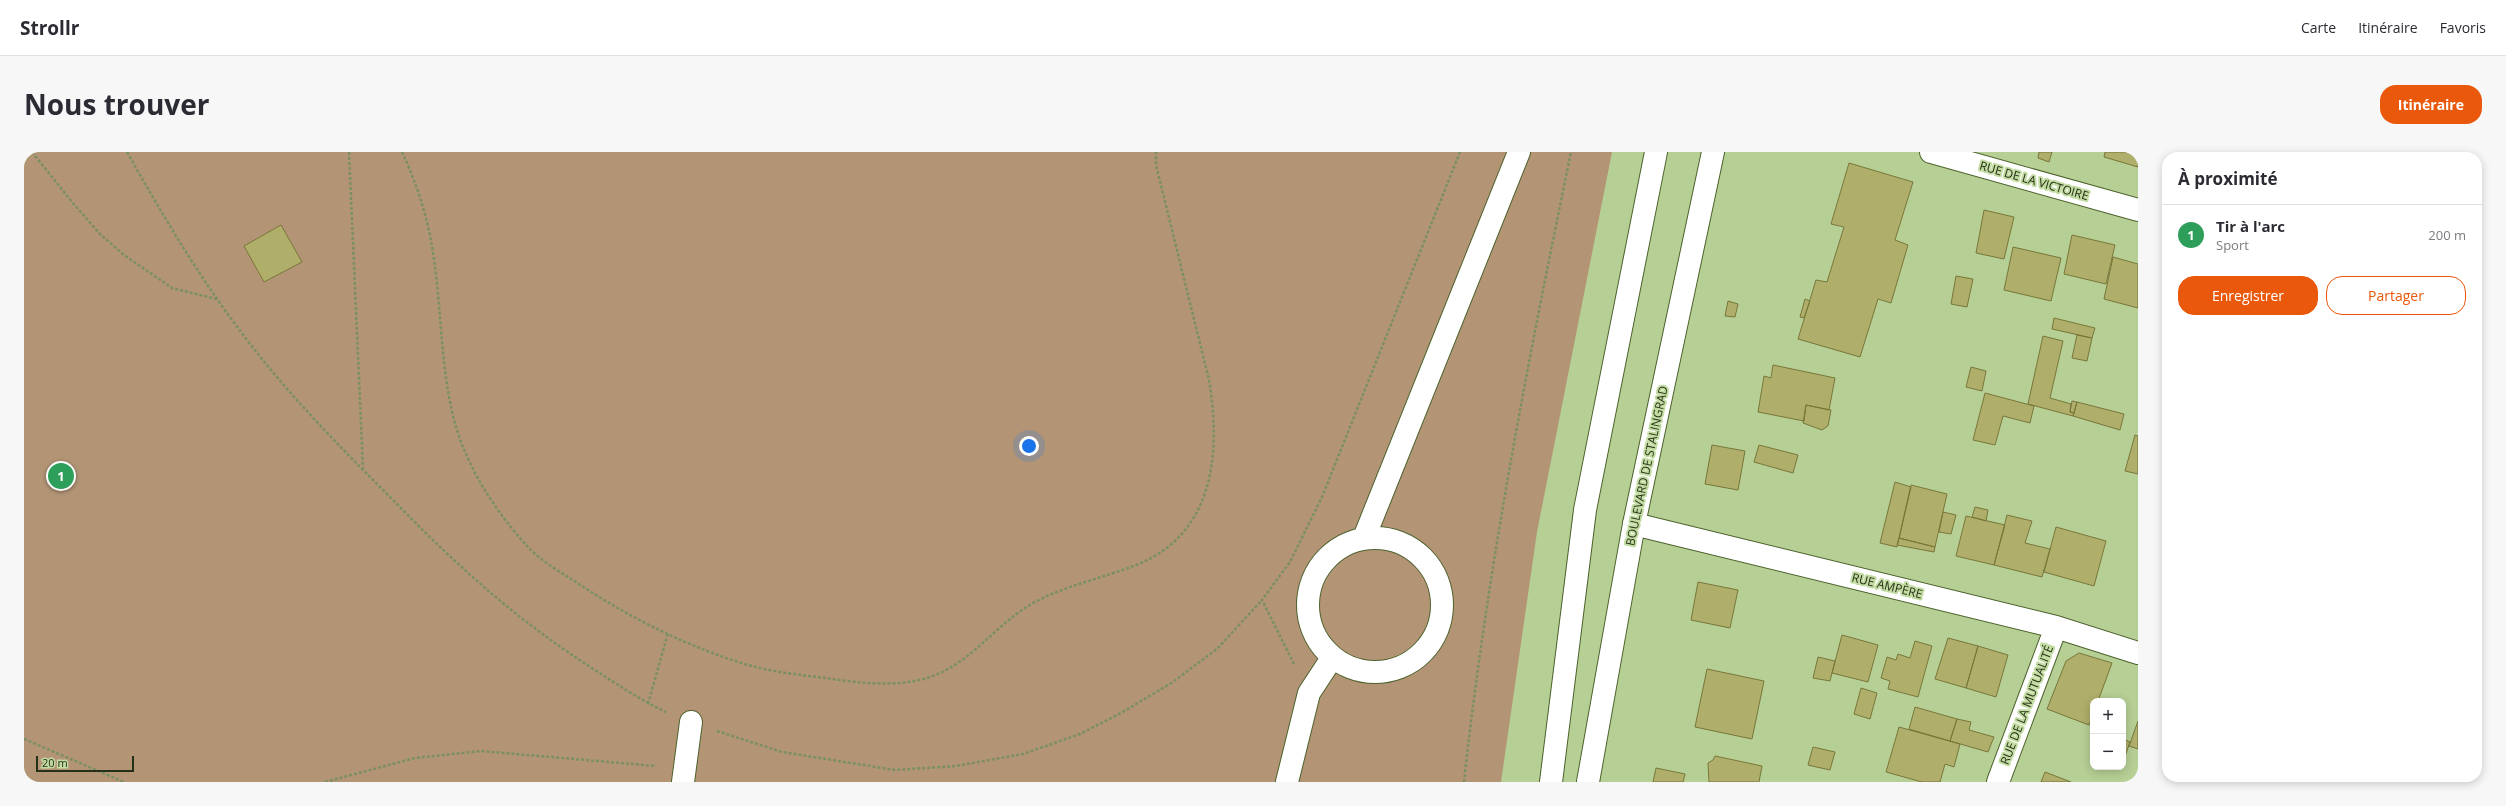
<!DOCTYPE html>
<html lang="fr">
<head>
<meta charset="utf-8">
<style>
	:root { --surface:#fff; --page:#f7f7f7; --text:#2b2b33; --muted:#7c7c81; --line:#e1e1e2; --accent:#ea580c }
	body { margin:0; font-family:"Open Sans",sans-serif; background:var(--page); color:var(--text) }
	.controls { position:absolute; right:12px; bottom:12px; display:grid; overflow:hidden; border-radius:8px; box-shadow:0 2px 10px #0003 }
	.controls button { width:36px; height:36px; display:grid; place-items:center; padding:0; border:0; border-bottom:1px solid var(--line); background:var(--surface); color:var(--text); font:20px sans-serif }
	.scale { position:absolute; left:12px; bottom:10px; width:98px; box-sizing:border-box; padding-left:4px; border:2px solid #263019; border-top:0; font-size:11px; line-height:14px; white-space:nowrap; color:#263019; -webkit-text-stroke:3px #c2dca2; paint-order:stroke }
	.you { position:absolute; left:1005px; top:294px; width:14px; height:14px; margin:-10px; border:3px solid #fff; border-radius:50%; background:#1a73e8; box-shadow:0 0 0 6px #1a73e833 }
	.badge { display:grid; place-items:center; width:26px; height:26px; border-radius:50%; background:var(--accent); color:#fff; font-size:13px; font-weight:700 }
	.pin { position:absolute; translate:-50% -50%; border:2px solid #fff; box-shadow:0 1px 4px #0006 }
	.list { margin:0; padding:0; list-style:none }
	h2 { display:flex; justify-content:space-between; align-items:center; height:52px; margin:0; padding:0 16px; font-size:17px }
	h2 small { font-size:13px; font-weight:400; color:var(--muted) }
	.list li { display:grid; grid-template-columns:26px 1fr auto; gap:12px; align-items:center; box-sizing:border-box; height:60px; padding:0 16px; border-top:1px solid var(--line) }
	.list b { display:block; font-size:15px; white-space:nowrap }
	.list p { margin:0; font-size:13px; white-space:nowrap; color:var(--muted) }
	.list em { font-size:13px; font-style:normal; color:var(--muted) }
	.actions { display:flex; gap:8px; padding:12px 16px }
	.actions a { flex:1; padding:9px 0; border:1px solid var(--accent); border-radius:16px; text-align:center; font-size:14px; color:var(--accent) }
	.actions .main { background:var(--accent); color:#fff }
	.map { position:relative; flex:none; width:2114px; height:630px; overflow:hidden; border-radius:16px }
	header { display:flex; align-items:center; gap:24px; box-sizing:border-box; height:56px; padding:0 20px; background:var(--surface); border-bottom:1px solid var(--line) }
	header strong { font-size:19px }
	nav { display:flex; gap:22px; margin-inline-start:auto; font-size:14px }
	.intro { display:flex; align-items:center; justify-content:space-between; box-sizing:border-box; height:96px; padding:0 24px }
	h1 { margin:0; font-size:28px }
	.button { padding:10px 18px; border-radius:16px; background:var(--accent); color:#fff; font-size:14px; font-weight:700 }
	main { display:flex; gap:24px; padding:0 24px }
	aside { flex:1; background:var(--surface); border-radius:16px; box-shadow:0 2px 10px #0003 }
	.map>svg:first-child { display:block }
	.green { fill:#b39576 }
	.building { fill:#afae6a; stroke:#78773a }
	.lines { fill:none; stroke-linecap:round; stroke-linejoin:round }
	.minor-casing { stroke:#4d622d; stroke-width:24 }
	.major-casing { stroke:#4d622d; stroke-width:24 }
	.path { stroke:#7c8f63; stroke-width:2.5; stroke-dasharray:3 2; stroke-linecap:butt }
	.minor { stroke:#fff; stroke-width:22 }
	.major { stroke:#fff; stroke-width:22 }
	.labels { text-anchor:middle; stroke-width:4; stroke-linejoin:round; paint-order:stroke }
	.street-label { font-size:12px; fill:#263019; stroke:#c2dca2 }
</style>
</head>
<body>
<header>
<strong>Strollr</strong>
<nav><a>Carte</a><a>Itinéraire</a><a>Favoris</a></nav>
</header>
<div class="intro"><h1>Nous trouver</h1><a class="button">Itinéraire</a></div>
<main>
<div class="map">
<svg width="2114" height="630" viewBox="0 0 2114 630">
	<rect width="100%" height="100%" fill="#b6cf95"/>
	<path class="green" d="M 0,0 L 1588,0 L 1513,380 L 1477,630 L 0,630 Z"/>
	<path class="building" d="M 2015,0 L 2028,0 L 2025,10 L 2014,6 Z
		M 2081,0 L 2114,0 L 2114,15 L 2080,5 Z
		M 1825,11 L 1889,30 L 1871,88 L 1884,93 L 1867,151 L 1854,147 L 1836,205 L 1774,187 L 1792,128 L 1803,130 L 1820,75 L 1807,72 Z
		M 1960,58 L 1990,65 L 1980,107 L 1952,101 Z
		M 257,73 L 278,110 L 240,130 L 220,94 Z
		M 2048,83 L 2091,93 L 2082,132 L 2040,122 Z
		M 1989,95 L 2037,106 L 2027,149 L 1980,138 Z
		M 2089,105 L 2114,112 L 2114,156 L 2080,147 Z
		M 1932,124 L 1949,127 L 1943,155 L 1927,152 Z
		M 1781,147 L 1786,149 L 1780,166 L 1776,165 Z
		M 1704,149 L 1714,152 L 1711,165 L 1701,164 Z
		M 2030,166 L 2071,176 L 2068,186 L 2028,177 Z
		M 2053,183 L 2068,186 L 2063,209 L 2048,206 Z
		M 2019,184 L 2039,189 L 2026,246 L 2047,252 L 2046,260 L 2050,261 L 2049,264 L 2004,252 Z
		M 1749,213 L 1811,226 L 1805,258 L 1782,253 L 1780,269 L 1734,260 L 1740,224 L 1747,226 Z
		M 1947,215 L 1962,219 L 1958,239 L 1942,235 Z
		M 1961,241 L 2010,254 L 2006,271 L 1979,264 L 1971,293 L 1949,288 Z
		M 2048,249 L 2053,250 L 2050,261 L 2046,260 Z
		M 2053,250 L 2100,262 L 2096,278 L 2049,264 Z
		M 1782,253 L 1807,258 L 1804,274 L 1798,278 L 1779,271 Z
		M 2111,283 L 2114,284 L 2114,322 L 2101,319 Z
		M 1688,293 L 1721,299 L 1714,338 L 1681,332 Z
		M 1735,293 L 1774,303 L 1769,321 L 1730,310 Z
		M 1871,330 L 1887,335 L 1873,395 L 1856,391 Z
		M 1887,333 L 1923,342 L 1911,395 L 1875,386 Z
		M 1951,355 L 1964,358 L 1962,369 L 1948,365 Z
		M 1919,360 L 1932,363 L 1927,382 L 1915,380 Z
		M 1983,363 L 2008,369 L 2001,391 L 2026,397 L 2018,425 L 1970,413 Z
		M 1942,364 L 1981,373 L 1970,413 L 1932,404 Z
		M 2032,375 L 2082,389 L 2070,434 L 2020,420 Z
		M 1875,386 L 1911,395 L 1910,400 L 1873,393 Z
		M 1674,430 L 1714,438 L 1706,476 L 1667,468 Z
		M 1818,483 L 1854,493 L 1844,530 L 1808,521 Z
		M 1924,486 L 1954,494 L 1942,536 L 1911,527 Z
		M 1891,489 L 1908,494 L 1894,545 L 1864,537 L 1866,529 L 1857,526 L 1863,505 L 1872,508 L 1874,502 L 1886,506 Z
		M 1954,494 L 1984,503 L 1972,545 L 1942,536 Z
		M 2055,501 L 2088,511 L 2074,549 L 2069,549 L 2069,562 L 2065,573 L 2023,557 L 2042,509 Z
		M 1794,505 L 1811,509 L 1806,529 L 1789,526 Z
		M 1683,517 L 1740,529 L 1728,587 L 1671,575 Z
		M 1837,536 L 1853,541 L 1846,567 L 1830,562 Z
		M 1891,555 L 1933,567 L 1926,589 L 1885,577 Z
		M 1933,567 L 1947,570 L 1945,578 L 1970,585 L 1964,600 L 1926,589 Z
		M 2114,569 L 2114,597 L 2105,594 Z
		M 1875,575 L 1936,592 L 1930,615 L 1921,612 L 1916,630 L 1898,630 L 1862,620 Z
		M 2099,587 L 2106,590 L 2099,610 Z
		M 1789,595 L 1811,600 L 1806,618 L 1784,613 Z
		M 1691,604 L 1738,614 L 1735,630 L 1685,630 L 1684,611 L 1689,608 Z
		M 1632,616 L 1661,622 L 1659,630 L 1629,630 Z
		M 2021,620 L 2047,630 L 2017,630 Z"/>
	<g class="lines">
		<defs>
			<path id="minor" d="M 1907,0 L 2114,58
				M 1610,372 L 2032,475 L 2114,501
				M1284 453a67 67 0 1 1 134 0a67 67 0 1 1-134 0Z
				M 1340,386 L 1495,0
				M 659,630 L 667,570
				M 1263,630 L 1285,541 L 1308,506
				M 1974,630 L 2032,475"/>
			<path id="major" d="M 1527,630 L 1561,358 L 1632,0
				M 1564,630 L 1610,372 L 1689,0"/>
		</defs>
		<use href="#minor" class="minor-casing"/>
		<use href="#major" class="major-casing"/>
		<path class="path" d="M 8,0 L 48,50 L 76,82 L 100,103 L 148,136 L 192,147
			M 103,0 C 138,62 174,123 217,180 C 264,243 319,298 374,353 C 437,418 497,471 574,520 C 596,534 618,549 642,560
			M 325,0 L 339,317
			M 378,0 C 394,34 405,70 410,107 C 419,168 416,245 442,302 C 456,335 480,369 504,395 C 517,409 536,420 552,430 C 604,465 664,495 724,513 C 749,520 776,523 802,526 C 836,531 872,536 906,525 C 951,510 976,465 1019,446 C 1049,432 1081,425 1112,413 C 1191,382 1197,300 1185,228 L 1132,13 L 1132,0
			M 1270,512 L 1238,448 L 1266,410 L 1298,345 L 1436,0
			M 624,552 L 644,481
			M 693,579 L 758,600 L 871,618 L 932,614 L 999,602 L 1056,582 L 1097,561 L 1149,530 L 1193,497 L 1238,448
			M 0,587 L 100,630
			M 301,630 L 391,606 L 457,599 L 632,614
			M 1440,630 C 1463,418 1504,209 1547,0"/>
		<use href="#minor" class="minor"/>
		<use href="#major" class="major"/>
	</g>
	<g class="labels">
		<g class="street-label">
			<text transform="translate(2010 29) rotate(16)" y="4">RUE DE LA VICTOIRE</text>
			<text transform="translate(1623 314) rotate(-78)" y="4">BOULEVARD DE STALINGRAD</text>
			<text transform="translate(1863 434) rotate(14)" y="4">RUE AMPÈRE</text>
			<text transform="translate(2003 553) rotate(-69)" y="4">RUE DE LA MUTUALITÉ</text>
		</g>
	</g>
</svg>
<div class="controls">
<button>+</button>
<button>−</button>
</div>
<div class="scale">20 m</div>
<div class="you"></div>
<div class="pin badge" style="left:37px;top:324px;background:#2e9e5b">1</div>
</div>
<aside>
<h2>À proximité<small></small></h2>
<ul class="list">
<li><span class="badge" style="background:#2e9e5b">1</span><div><b>Tir à l'arc</b><p>Sport</p></div><em>200 m</em></li>
</ul>
<div class="actions"><a class="main">Enregistrer</a><a>Partager</a></div>
</aside>
</main>
</body>
</html>
